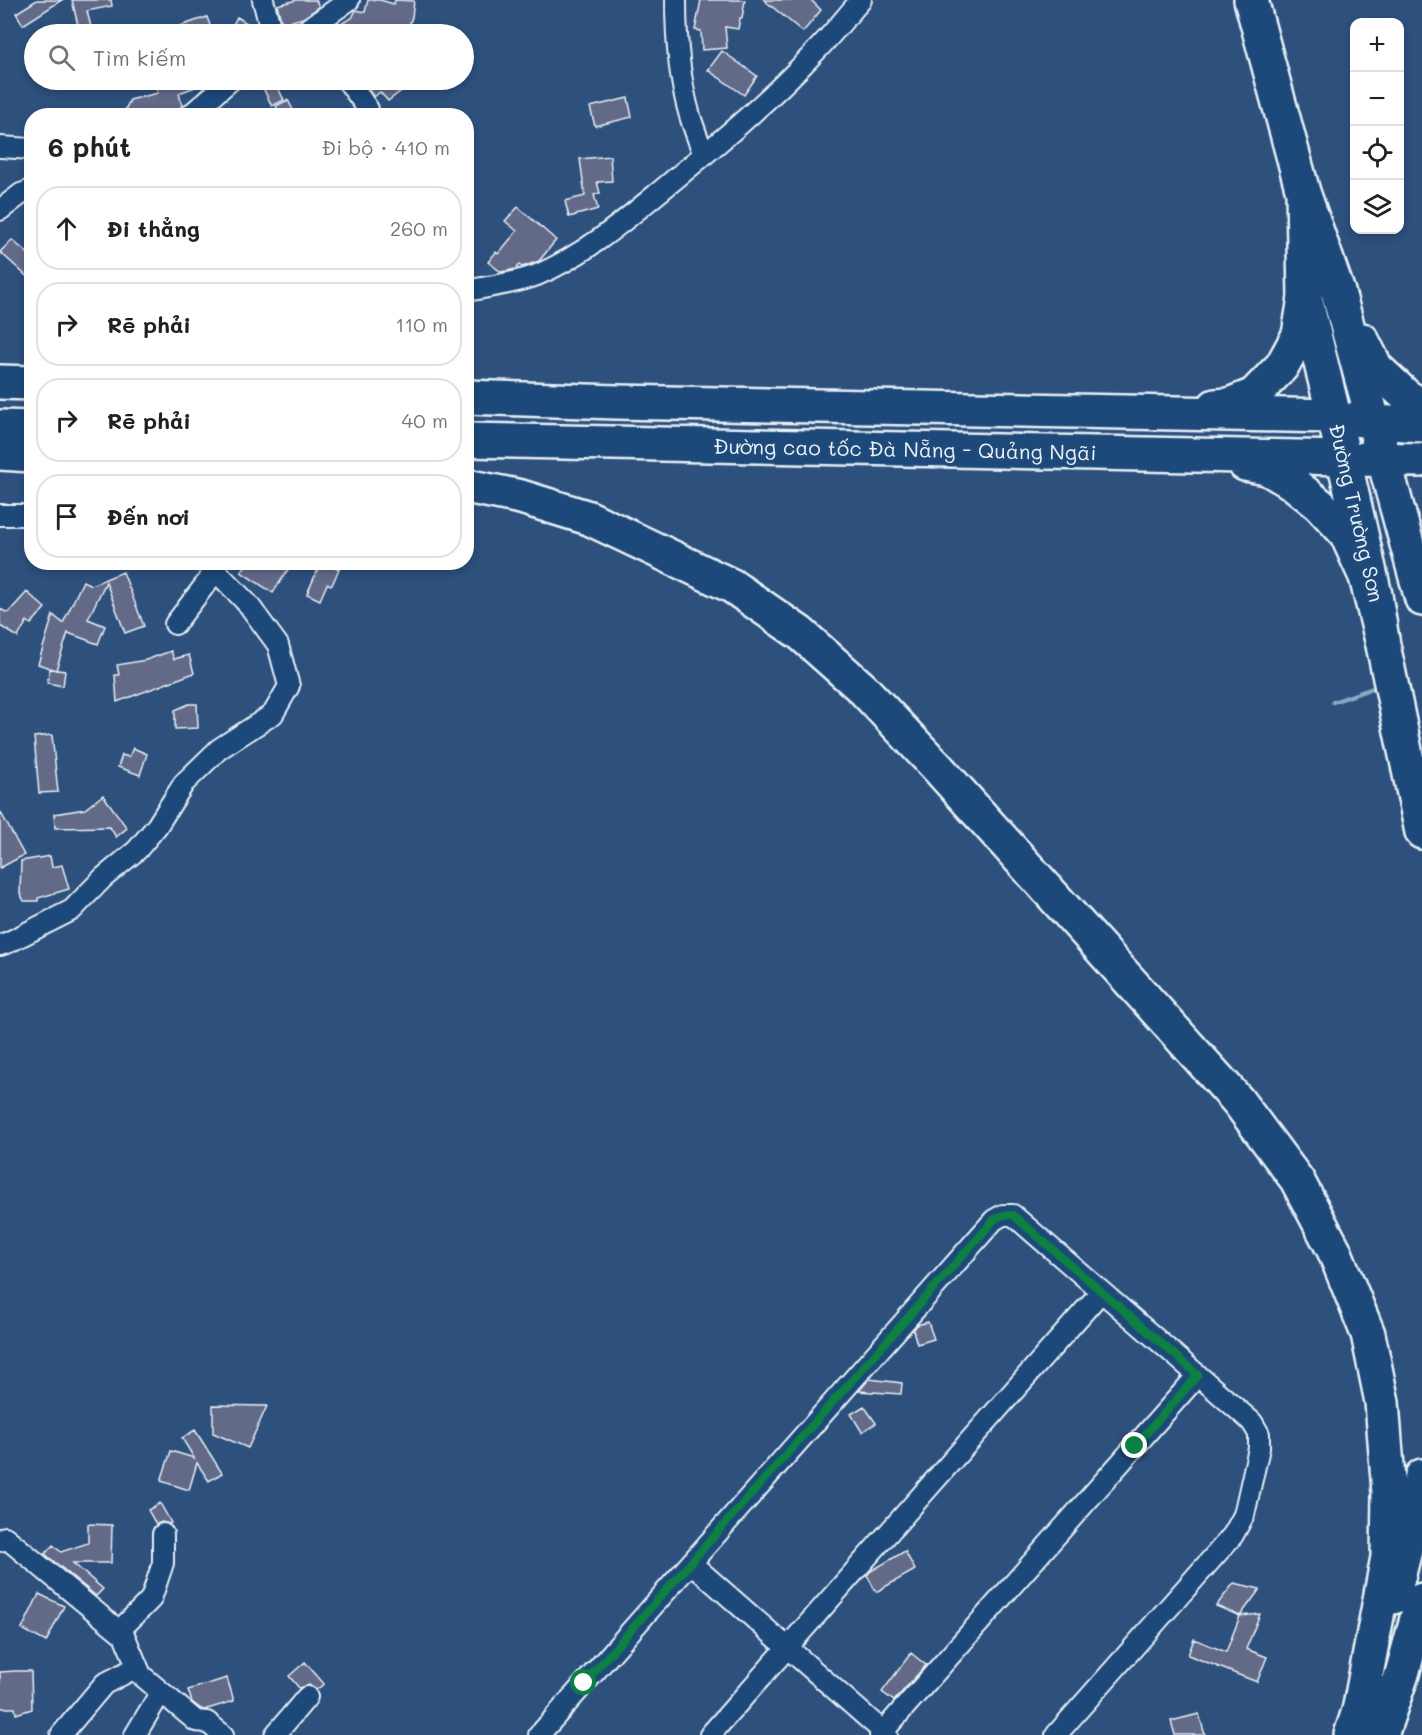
<!DOCTYPE html>
<html lang="vi">
<head>
<meta charset="utf-8">
<style>
	:root { --surface:#fff; --page:#f2f2f2; --text:#202124; --muted:#757577; --line:#e0e0e0 }
	body { margin:0; font-family:Mali,sans-serif; background:var(--page); color:var(--text) }
	.controls { position:absolute; right:18px; top:18px; display:grid; overflow:hidden; border-radius:12px; box-shadow:0 3px 9px #0003 }
	.controls button { width:54px; height:54px; display:grid; place-items:center; padding:0; border:0; border-bottom:2px solid var(--line); background:var(--surface); color:var(--text); font:30px sans-serif }
	.stop { position:absolute; width:18px; height:18px; margin:-14px; border:4px solid #0b8043; border-radius:50%; background:#fff }
	.stop.end { background:#0b8043; border-color:#fff; box-shadow:0 2px 6px #0008 }
	.list { margin:0; padding:0; list-style:none }
	h2 { display:flex; justify-content:space-between; align-items:center; height:78px; margin:0; padding:0 24px; font-size:26px }
	h2 small { font-size:20px; font-weight:400; color:var(--muted) }
	.list li { display:grid; grid-template-columns:39px 1fr auto; gap:18px; align-items:center; box-sizing:border-box; height:84px; margin:0 12px 12px; padding:0 12px; border:2px solid var(--line); border-radius:24px }
	.list b { display:block; font-size:22px; white-space:nowrap }
	.list em { font-size:20px; font-style:normal; color:var(--muted) }
	.icon { flex:none; width:33px; height:33px; fill:none; stroke:currentColor; stroke-width:2; stroke-linecap:round; stroke-linejoin:round }
	.map { position:relative; flex:none; width:1422px; height:1735px; overflow:hidden }
	.search { position:absolute; background:var(--surface); box-shadow:0 3px 9px #0003; left:24px; top:24px; width:450px; height:66px; display:flex; align-items:center; gap:15px; box-sizing:border-box; padding:0 21px; border-radius:33px; color:var(--muted); font-size:22px }
	.panel { position:absolute; background:var(--surface); box-shadow:0 3px 9px #0003; left:24px; top:108px; width:450px; height:462px; border-radius:24px }
	.map>svg:first-child { display:block }
	.lines { fill:none; stroke-linecap:round; stroke-linejoin:round }
	.stream { stroke:#86a8c4; stroke-width:4.5 }
	.building { fill:#636a88; stroke:#e8f1f8; stroke-width:1.5 }
	.minor-casing { stroke:#e8f1f8; stroke-width:24 }
	.trunk-casing { stroke:#e8f1f8; stroke-width:38 }
	.motorway-casing { stroke:#e8f1f8; stroke-width:38 }
	.minor { stroke:#1f4a7a; stroke-width:20 }
	.trunk { stroke:#1f4a7a; stroke-width:33 }
	.motorway { stroke:#1f4a7a; stroke-width:33 }
	.route { stroke:#0b8043; stroke-width:8 }
	.labels { text-anchor:middle; stroke-width:6; stroke-linejoin:round; paint-order:stroke }
	.street-label { font-size:21px; fill:#e8f1f8; stroke:#1f4a7a }
</style>
</head>
<body>
<div class="map">
<svg width="1422" height="1735" viewBox="0 0 1422 1735">
	<rect width="100%" height="100%" fill="#2d507d"/>
	<filter id="ink" filterUnits="userSpaceOnUse"><feTurbulence type="fractalNoise" baseFrequency=".0167" numOctaves="2"/><feDisplacementMap in="SourceGraphic" scale="12" xChannelSelector="R" yChannelSelector="G"/><feConvolveMatrix kernelMatrix="1 2 1 2 8 2 1 2 1" color-interpolation-filters="sRGB"/></filter>
	<g filter="url(#ink)">
		<g class="lines">
			<path class="stream" d="M 1333,702 L 1373,688"/>
		</g>
		<path class="building" d="M 37,0 L 62,0 L 23,25 L 16,13 Z
			M 72,0 L 111,0 L 112,6 L 87,11 L 92,31 L 80,34 Z
			M 297,0 L 316,0 L 319,7 L 303,18 L 282,24 L 277,5 Z
			M 368,0 L 380,0 L 394,4 L 395,0 L 414,1 L 412,17 L 406,34 L 321,34 L 352,18 L 356,10 L 365,12 Z
			M 701,0 L 745,0 L 742,18 L 740,18 L 738,29 L 725,27 L 727,48 L 702,50 L 701,31 L 695,30 Z
			M 764,0 L 811,0 L 821,10 L 803,32 Z
			M 207,17 L 213,34 L 162,34 L 162,32 Z
			M 237,17 L 258,30 L 241,34 L 228,34 Z
			M 722,51 L 757,76 L 744,95 L 708,70 Z
			M 154,80 L 211,80 L 212,81 L 179,93 L 182,106 L 176,112 L 177,116 L 122,116 L 130,100 L 158,93 Z
			M 259,80 L 274,80 L 284,100 L 272,106 Z
			M 370,80 L 399,80 L 405,88 L 388,101 L 380,92 L 374,97 L 365,85 Z
			M 628,98 L 632,117 L 595,126 L 590,107 Z
			M 288,100 L 296,116 L 281,116 L 276,106 Z
			M 610,156 L 612,181 L 597,182 L 600,193 L 594,195 L 598,209 L 569,217 L 565,201 L 585,196 L 580,159 Z
			M 518,207 L 556,240 L 539,261 L 522,267 L 519,265 L 516,269 L 501,272 L 488,262 L 496,252 L 498,254 L 517,231 L 505,221 Z
			M 12,240 L 32,257 L 32,281 L 0,252 Z
			M 248,562 L 280,562 L 289,568 L 273,593 L 241,572 Z
			M 321,562 L 339,569 L 332,585 L 327,584 L 320,600 L 307,594 Z
			M 123,572 L 144,626 L 125,633 L 106,582 L 88,619 L 105,626 L 98,644 L 68,633 L 56,670 L 38,664 L 53,615 L 63,623 L 83,581 L 91,585 Z
			M 27,592 L 45,608 L 31,624 L 27,621 L 18,637 L 0,626 L 0,609 L 8,613 Z
			M 171,651 L 174,659 L 189,655 L 194,673 L 117,702 L 115,675 L 119,675 L 117,665 L 146,660 Z
			M 50,669 L 65,671 L 63,686 L 47,683 Z
			M 189,704 L 197,704 L 198,728 L 175,729 L 175,710 Z
			M 52,735 L 58,792 L 39,793 L 34,737 Z
			M 133,748 L 147,754 L 140,775 L 118,767 L 122,755 L 129,757 Z
			M 103,795 L 127,828 L 116,837 L 110,827 L 55,828 L 54,814 L 85,809 Z
			M 0,811 L 24,855 L 0,868 Z
			M 50,856 L 52,867 L 62,865 L 69,889 L 38,898 L 38,901 L 24,901 L 20,893 L 21,861 Z
			M 928,1322 L 934,1339 L 917,1344 L 913,1330 L 917,1325 Z
			M 869,1379 L 902,1383 L 901,1394 L 859,1391 Z
			M 213,1405 L 267,1406 L 248,1448 L 213,1433 Z
			M 864,1406 L 876,1423 L 862,1432 L 851,1414 Z
			M 195,1430 L 222,1473 L 209,1481 L 197,1463 L 189,1490 L 161,1481 L 171,1451 L 194,1458 L 182,1438 Z
			M 160,1503 L 171,1523 L 169,1524 L 162,1522 L 156,1524 L 148,1510 Z
			M 88,1524 L 112,1525 L 111,1563 L 73,1563 L 103,1589 L 96,1596 L 45,1554 L 53,1545 L 61,1552 L 88,1543 Z
			M 905,1551 L 915,1570 L 876,1592 L 867,1575 L 871,1571 Z
			M 1234,1583 L 1260,1589 L 1240,1616 L 1216,1606 Z
			M 39,1594 L 64,1606 L 46,1642 L 22,1629 Z
			M 1260,1614 L 1246,1649 L 1267,1657 L 1257,1682 L 1188,1655 L 1194,1639 L 1226,1652 L 1240,1616 Z
			M 911,1653 L 926,1665 L 894,1701 L 882,1692 Z
			M 305,1662 L 324,1684 L 316,1690 L 309,1685 L 299,1688 L 289,1676 Z
			M 15,1671 L 31,1671 L 32,1709 L 16,1714 L 15,1708 L 0,1708 L 0,1672 Z
			M 227,1678 L 234,1701 L 204,1710 L 201,1709 L 192,1702 L 188,1690 Z
			M 1199,1714 L 1205,1735 L 1175,1735 L 1171,1721 Z"/>
		<g class="lines">
			<defs>
				<path id="minor" d="M 263,0 L 272,34
					M 676,0 C 676,38 679,79 690,116 C 694,129 699,142 704,155
					M 301,34 L 349,0
					M 347,80 L 368,109 L 367,116
					M 189,116 L 231,80
					M 0,147 L 32,149
					M 0,210 L 21,194 L 32,190
					M 466,291 C 490,286 514,284 537,275 C 585,255 625,220 664,188 C 715,146 767,103 813,54 C 830,37 845,18 861,0
					M 0,515 L 32,515
					M 175,624 L 208,581 L 213,568 L 212,562
					M 0,945 L 9,942 L 72,910 L 103,878 L 137,850 L 157,826 L 184,783 L 219,749 L 273,714 L 289,686 L 278,645 L 248,604 L 213,568
					M 0,1541 L 5,1537 L 124,1635 L 141,1675 L 196,1721 L 207,1722 L 223,1735
					M 691,1563 L 887,1735
					M 119,1631 L 151,1599 L 163,1563 L 163,1534
					M 61,1735 L 104,1684 L 137,1667
					M 135,1735 L 161,1692
					M 275,1735 L 307,1697
					M 539,1735 L 994,1220 L 1003,1215 L 1013,1215 L 1252,1422 L 1259,1434 L 1259,1448 L 1244,1515 L 1233,1535 L 1056,1735
					M 710,1735 L 1101,1292
					M 880,1735 L 1198,1375"/>
				<path id="trunk" d="M 1251,0 L 1303,192 L 1338,292 L 1422,599
					M 1303,192 L 1305,298 L 1334,416 L 1375,595 L 1382,640 L 1422,832
					M 1362,340 L 1376,368 L 1406,396 L 1422,406
					M 1355,419 L 1374,422 L 1422,425
					M 1364,459 L 1422,460
					M 1393,1597 L 1405,1550 L 1422,1476
					M 1351,1735 L 1368,1684
					M 1381,1735 L 1402,1674 L 1422,1600"/>
				<path id="motorway" d="M 0,382 L 32,383
					M 466,397 L 617,402 L 1334,416
					M 1215,406 L 1229,405 L 1254,395 L 1282,366 L 1299,335 L 1305,298
					M 0,427 L 32,428
					M 466,440 L 1344,458
					M 0,453 L 32,455
					M 1245,464 L 1267,468 L 1294,484 L 1320,505 L 1346,533 L 1366,577 L 1382,640
					M 466,486 L 521,497 L 589,518 L 732,586 L 800,633 L 863,689 L 937,767 L 1238,1101 L 1297,1180 L 1334,1250 L 1368,1334 L 1382,1402 L 1389,1493 L 1388,1557 L 1359,1712"/>
			</defs>
			<use href="#minor" class="minor-casing"/>
			<use href="#trunk" class="trunk-casing"/>
			<use href="#motorway" class="motorway-casing"/>
			<use href="#minor" class="minor"/>
			<use href="#trunk" class="trunk"/>
			<use href="#motorway" class="motorway"/>
		</g>
	</g>
	<g class="lines" filter="url(#ink)">
		<path class="route" d="M 584,1683 L 994,1220 L 1003,1215 L 1013,1215 L 1198,1375 L 1135,1446"/>
	</g>
	<g class="labels">
		<g class="street-label">
			<text transform="translate(905 450) rotate(1)" y="7">Đường cao tốc Đà Nẵng - Quảng Ngãi</text>
			<text transform="translate(1356 513) rotate(77)" y="7">Đường Trường Sơn</text>
		</g>
	</g>
</svg>
<div class="controls">
<button>+</button>
<button>−</button>
<button><svg class="icon" aria-label="locate" viewBox="0 0 24 24"><circle cx="12" cy="12" r="6"/><path d="M12 2v4M12 18v4M2 12h4M18 12h4"/></svg></button>
<button><svg class="icon" aria-label="layers" viewBox="0 0 24 24"><path d="M12 4l9 5-9 5-9-5zM3 14l9 5 9-5"/></svg></button>
</div>
<div class="stop" style="left:584px;top:1683px"></div>
<div class="stop end" style="left:1135px;top:1446px"></div>
<div class="search"><svg class="icon" aria-label="search" viewBox="0 0 24 24"><circle cx="10" cy="10" r="6"/><path d="M15 15l6 6"/></svg>Tìm kiếm</div>
<section class="panel">
<h2>6 phút<small>Đi bộ · 410 m</small></h2>
<ul class="list">
<li><svg class="icon" aria-label="ahead" viewBox="0 0 24 24"><path d="M12 20V5M6 11l6-6 6 6"/></svg><div><b>Đi thẳng</b></div><em>260 m</em></li>
<li><svg class="icon" aria-label="right" viewBox="0 0 24 24"><path d="M7 20v-9h11M14 6l5 5-5 5"/></svg><div><b>Rẽ phải</b></div><em>110 m</em></li>
<li><svg class="icon" aria-label="right" viewBox="0 0 24 24"><path d="M7 20v-9h11M14 6l5 5-5 5"/></svg><div><b>Rẽ phải</b></div><em>40 m</em></li>
<li><svg class="icon" aria-label="arrive" viewBox="0 0 24 24"><path d="M6 21V4h12l-3 4 3 4H6"/></svg><div><b>Đến nơi</b></div></li>
</ul>
</section>
</div>
</body>
</html>
